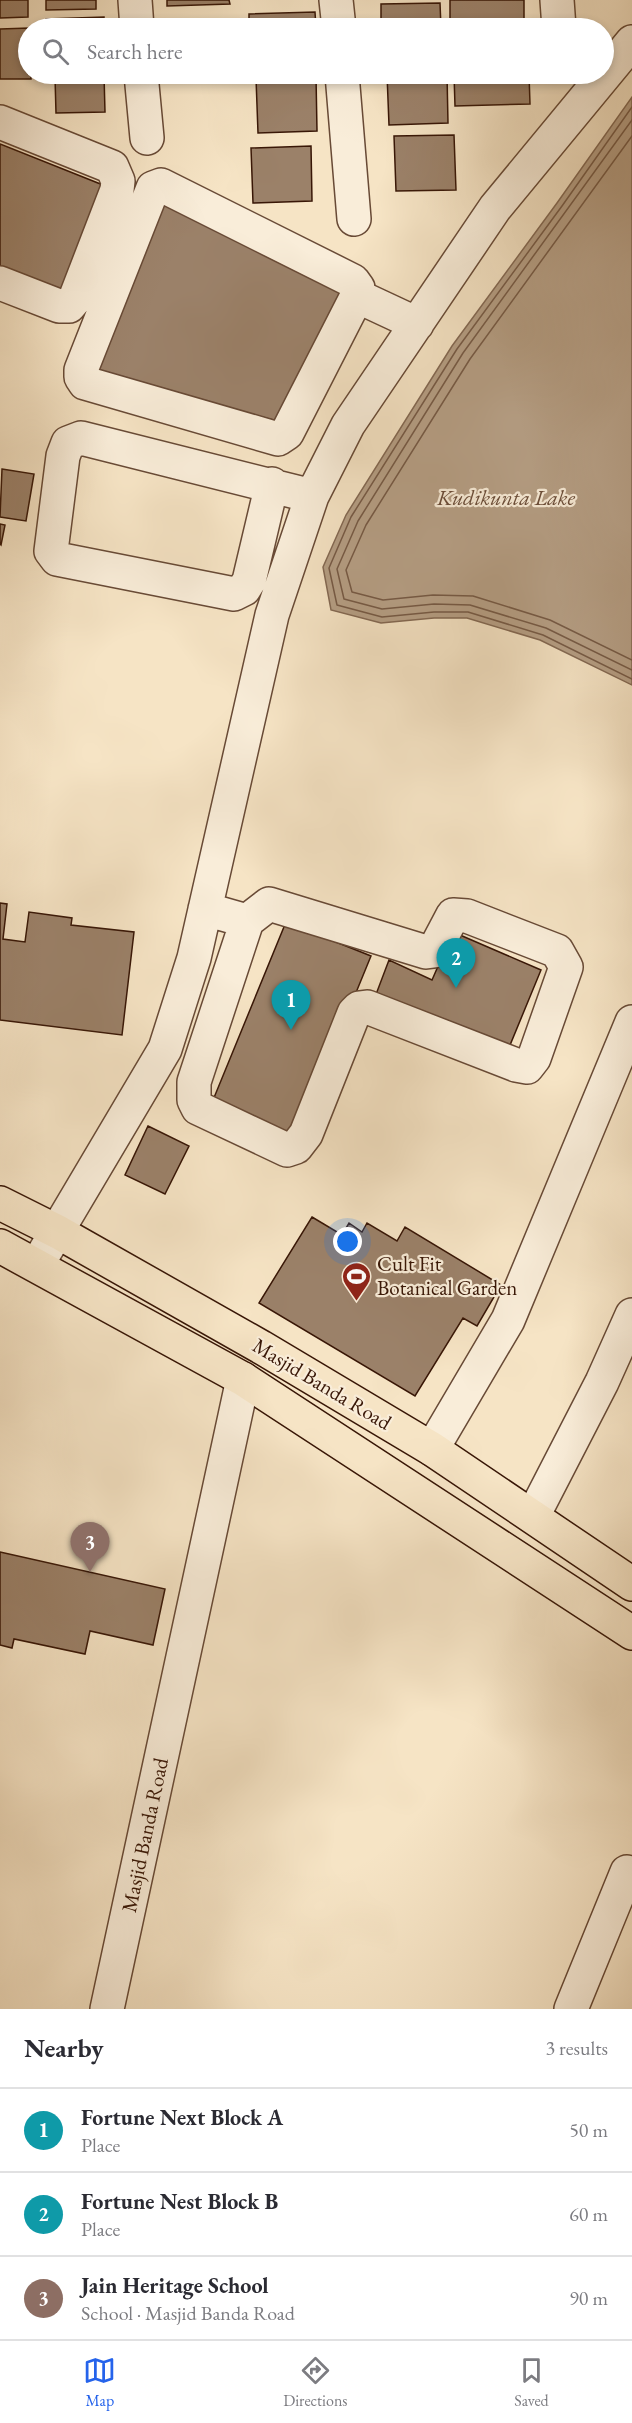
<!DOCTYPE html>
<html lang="en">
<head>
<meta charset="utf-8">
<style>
	:root { --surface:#fff; --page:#f2f2f3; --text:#2b2b33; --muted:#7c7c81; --line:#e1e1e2; --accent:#2563eb }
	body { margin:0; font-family:"EB Garamond",serif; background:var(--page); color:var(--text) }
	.you { position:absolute; left:348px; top:1242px; width:21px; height:21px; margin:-15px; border:4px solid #fff; border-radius:50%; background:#1a73e8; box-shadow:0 0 0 9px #1a73e833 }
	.badge { display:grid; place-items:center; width:39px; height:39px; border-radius:50%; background:var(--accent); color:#fff; font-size:20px; font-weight:700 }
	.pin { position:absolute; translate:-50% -50px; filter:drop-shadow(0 2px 3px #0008) }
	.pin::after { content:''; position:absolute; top:32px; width:21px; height:18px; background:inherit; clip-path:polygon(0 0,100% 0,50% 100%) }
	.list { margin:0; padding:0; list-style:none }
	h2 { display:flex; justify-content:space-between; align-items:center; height:78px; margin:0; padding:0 24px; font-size:26px }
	h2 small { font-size:20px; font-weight:400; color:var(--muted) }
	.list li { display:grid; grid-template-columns:39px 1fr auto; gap:18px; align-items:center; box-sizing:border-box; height:84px; padding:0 24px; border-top:2px solid var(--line) }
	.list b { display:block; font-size:22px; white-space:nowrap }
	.list p { margin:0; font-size:20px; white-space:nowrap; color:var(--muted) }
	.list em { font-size:20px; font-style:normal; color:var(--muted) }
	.icon { flex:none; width:33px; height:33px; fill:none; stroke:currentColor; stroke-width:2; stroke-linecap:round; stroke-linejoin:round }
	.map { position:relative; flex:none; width:632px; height:2009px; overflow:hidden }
	.search { position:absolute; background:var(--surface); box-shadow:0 3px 9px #0003; left:18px; right:18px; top:18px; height:66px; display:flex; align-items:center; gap:15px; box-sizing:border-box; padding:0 21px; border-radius:33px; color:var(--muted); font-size:22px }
	.sheet { height:330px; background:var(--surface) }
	nav { display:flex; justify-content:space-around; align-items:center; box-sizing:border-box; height:84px; border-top:2px solid var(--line); background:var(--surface); font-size:16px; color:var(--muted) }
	nav a { display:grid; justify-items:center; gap:3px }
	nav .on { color:var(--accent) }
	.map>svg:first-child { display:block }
	.water { fill:#b59e84; stroke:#836852; stroke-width:1.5 }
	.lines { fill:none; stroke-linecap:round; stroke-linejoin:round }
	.shore { stroke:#765a45; stroke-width:1.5 }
	.building { fill:#9b8169; stroke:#381606; stroke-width:1.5 }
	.minor-casing { stroke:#684a36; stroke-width:36 }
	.major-casing { stroke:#381606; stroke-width:36 }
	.minor { stroke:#f9edd9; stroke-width:33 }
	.major { stroke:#f6e4c5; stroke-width:33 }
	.labels { text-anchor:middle; stroke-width:4.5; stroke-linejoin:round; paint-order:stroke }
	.poi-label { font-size:21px; fill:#381606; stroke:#f9edd9; text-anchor:start }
	.street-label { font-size:21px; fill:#381606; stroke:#f9edd9 }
	.water-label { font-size:22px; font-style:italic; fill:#6a4c38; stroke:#f9edd9 }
</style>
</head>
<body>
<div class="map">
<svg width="632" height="2009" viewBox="0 0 632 2009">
	<rect width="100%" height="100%" fill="#f6e4c5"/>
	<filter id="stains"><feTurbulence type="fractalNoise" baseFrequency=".00333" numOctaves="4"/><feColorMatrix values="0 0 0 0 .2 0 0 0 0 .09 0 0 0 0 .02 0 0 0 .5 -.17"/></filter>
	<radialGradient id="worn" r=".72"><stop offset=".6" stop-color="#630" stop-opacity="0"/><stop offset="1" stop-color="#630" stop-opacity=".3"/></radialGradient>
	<path class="water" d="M 632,97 L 632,685 L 540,640 L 467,618 L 434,618 L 381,623 L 331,610 L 323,567 L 346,515 L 452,346 L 557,203 Z"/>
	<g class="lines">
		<path class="shore" d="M 632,107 L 562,206 L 457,349 L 351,517 L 329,568 L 337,605 L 382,617 L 434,612 L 468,612 L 543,635 L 632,679
			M 632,120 L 463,353 L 358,521 L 337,569 L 344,599 L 382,609 L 434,604 L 470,605 L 546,628 L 632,670
			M 632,136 L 470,359 L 366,525 L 346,570 L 352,592 L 383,600 L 433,595 L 473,596 L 550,620 L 632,660"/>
	</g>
	<path class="building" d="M 0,0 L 28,0 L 28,17 L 0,18 Z
		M 46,0 L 96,0 L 96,9 L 46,10 Z
		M 167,0 L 229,0 L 230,4 L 167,6 Z
		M 450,0 L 524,0 L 524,28 L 450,28 Z
		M 440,3 L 441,28 L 381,28 L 381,4 Z
		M 315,12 L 316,28 L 249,28 L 249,14 Z
		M 104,17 L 104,28 L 46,28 L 46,19 Z
		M 233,22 L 233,28 L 174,28 L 173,24 Z
		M 29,28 L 28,74 L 31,74 L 31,79 L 0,79 L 0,29 Z
		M 175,74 L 235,74 L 235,75 L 175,77 Z
		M 387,74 L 447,74 L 448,123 L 389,125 Z
		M 454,74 L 529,74 L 530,104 L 455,106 Z
		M 104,75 L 105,112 L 56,113 L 55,77 Z
		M 316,76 L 317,131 L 258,133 L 256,78 Z
		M 454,135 L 456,190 L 396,191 L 394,136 Z
		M 0,144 L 113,189 L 65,304 L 0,278 Z
		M 311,146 L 312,201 L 253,203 L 251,148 Z
		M 164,201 L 347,287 L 285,423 L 92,374 Z
		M 2,469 L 34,474 L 26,521 L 0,517 Z
		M 0,524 L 5,525 L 1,545 L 0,544 Z
		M 0,903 L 7,904 L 3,939 L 25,942 L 29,912 L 72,918 L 71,925 L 134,932 L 122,1035 L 0,1020 Z
		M 286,922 L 371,956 L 296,1139 L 211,1105 Z
		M 453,932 L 541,970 L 508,1050 L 375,997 L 389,960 L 432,980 Z
		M 148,1126 L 189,1146 L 165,1194 L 125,1175 Z
		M 312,1217 L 342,1235 L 349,1223 L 362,1232 L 367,1223 L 397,1241 L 405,1227 L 501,1285 L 477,1326 L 463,1318 L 415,1396 L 259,1303 Z
		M 0,1552 L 165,1589 L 153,1645 L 90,1631 L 85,1654 L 14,1639 L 12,1648 L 0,1645 Z"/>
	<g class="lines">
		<defs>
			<path id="minor" d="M 135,0 L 137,28
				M 336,0 L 339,28
				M 557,0 L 559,28
				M 141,74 L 147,138
				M 342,74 L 354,219
				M 0,122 L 112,167 L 118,181 L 117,190 L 75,299 L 69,306 L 59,306 L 0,283
				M 357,296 L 287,433 L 278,439 L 85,383 L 81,377 L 81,370 L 153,188 L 161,185 L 353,281 L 358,288 L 357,296 L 417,324
				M 272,484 L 249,581 L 244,589 L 234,594 L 57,559 L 51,551 L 63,456 L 68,443 L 81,438 L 312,496
				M 205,909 L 247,921 L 269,904 L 426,952 L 434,951 L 453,915 L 467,916 L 557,951 L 566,967 L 534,1058 L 527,1067 L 516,1065 L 367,1007 L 359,1008 L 354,1013 L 306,1134 L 296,1147 L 287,1150 L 198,1108 L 194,1100 L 194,1082 L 247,921
				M 37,1265 L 165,1049 L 194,958 L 272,615 L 312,496 L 348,425 L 495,208 L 632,42
				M 432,1449 L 508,1320 L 632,1022
				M 533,1516 L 602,1382 L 632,1315
				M 107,2009 L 243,1379
				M 571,2009 L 627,1872 L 632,1874"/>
			<path id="major" d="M 0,1203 L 58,1232 L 261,1347 L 432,1449 L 632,1584
				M 0,1246 L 243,1379 L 632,1633"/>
		</defs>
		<use href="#minor" class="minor-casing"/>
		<use href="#major" class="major-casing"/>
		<use href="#minor" class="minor"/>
		<use href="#major" class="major"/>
	</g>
	<defs>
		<symbol id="stadium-pin" viewBox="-11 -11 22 30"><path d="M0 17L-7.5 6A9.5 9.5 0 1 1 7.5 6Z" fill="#8f2418" stroke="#f9edd9"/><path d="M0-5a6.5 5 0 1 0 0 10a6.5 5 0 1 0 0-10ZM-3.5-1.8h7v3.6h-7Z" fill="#fff"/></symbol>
	</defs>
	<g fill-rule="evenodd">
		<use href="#stadium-pin" x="340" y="1260" width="33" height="45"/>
	</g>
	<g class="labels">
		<g class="poi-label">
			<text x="377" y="1271">Cult Fit<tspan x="377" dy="24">Botanical Garden</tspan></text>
		</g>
		<g class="street-label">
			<text transform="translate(322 1384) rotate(31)" y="7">Masjid Banda Road</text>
			<text transform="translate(145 1835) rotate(-78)" y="7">Masjid Banda Road</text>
		</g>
		<g class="water-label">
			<text x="506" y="505">Kudikunta Lake</text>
		</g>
	</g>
	<rect width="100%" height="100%" filter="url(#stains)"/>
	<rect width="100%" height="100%" fill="url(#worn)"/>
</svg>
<div class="you"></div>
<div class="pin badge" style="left:291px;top:1030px;background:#0f9aa8">1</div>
<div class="pin badge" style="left:456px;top:988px;background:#0f9aa8">2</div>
<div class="pin badge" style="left:90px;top:1572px;background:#8d6e63">3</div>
<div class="search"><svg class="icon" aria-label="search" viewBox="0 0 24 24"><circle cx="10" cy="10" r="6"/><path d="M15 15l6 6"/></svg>Search here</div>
</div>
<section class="sheet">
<h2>Nearby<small>3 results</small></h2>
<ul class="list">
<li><span class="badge" style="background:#0f9aa8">1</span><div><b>Fortune Next Block A</b><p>Place</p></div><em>50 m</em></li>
<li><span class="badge" style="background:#0f9aa8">2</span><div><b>Fortune Nest Block B</b><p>Place</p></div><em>60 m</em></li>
<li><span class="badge" style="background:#8d6e63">3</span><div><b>Jain Heritage School</b><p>School · Masjid Banda Road</p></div><em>90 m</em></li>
</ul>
</section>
<nav>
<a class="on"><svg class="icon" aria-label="map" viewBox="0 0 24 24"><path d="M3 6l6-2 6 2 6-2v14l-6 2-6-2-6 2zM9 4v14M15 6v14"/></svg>Map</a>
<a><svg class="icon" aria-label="directions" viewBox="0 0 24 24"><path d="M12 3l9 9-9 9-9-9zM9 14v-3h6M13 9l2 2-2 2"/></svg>Directions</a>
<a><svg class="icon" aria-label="saved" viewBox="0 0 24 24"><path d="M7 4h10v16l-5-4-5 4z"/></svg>Saved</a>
</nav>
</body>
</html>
